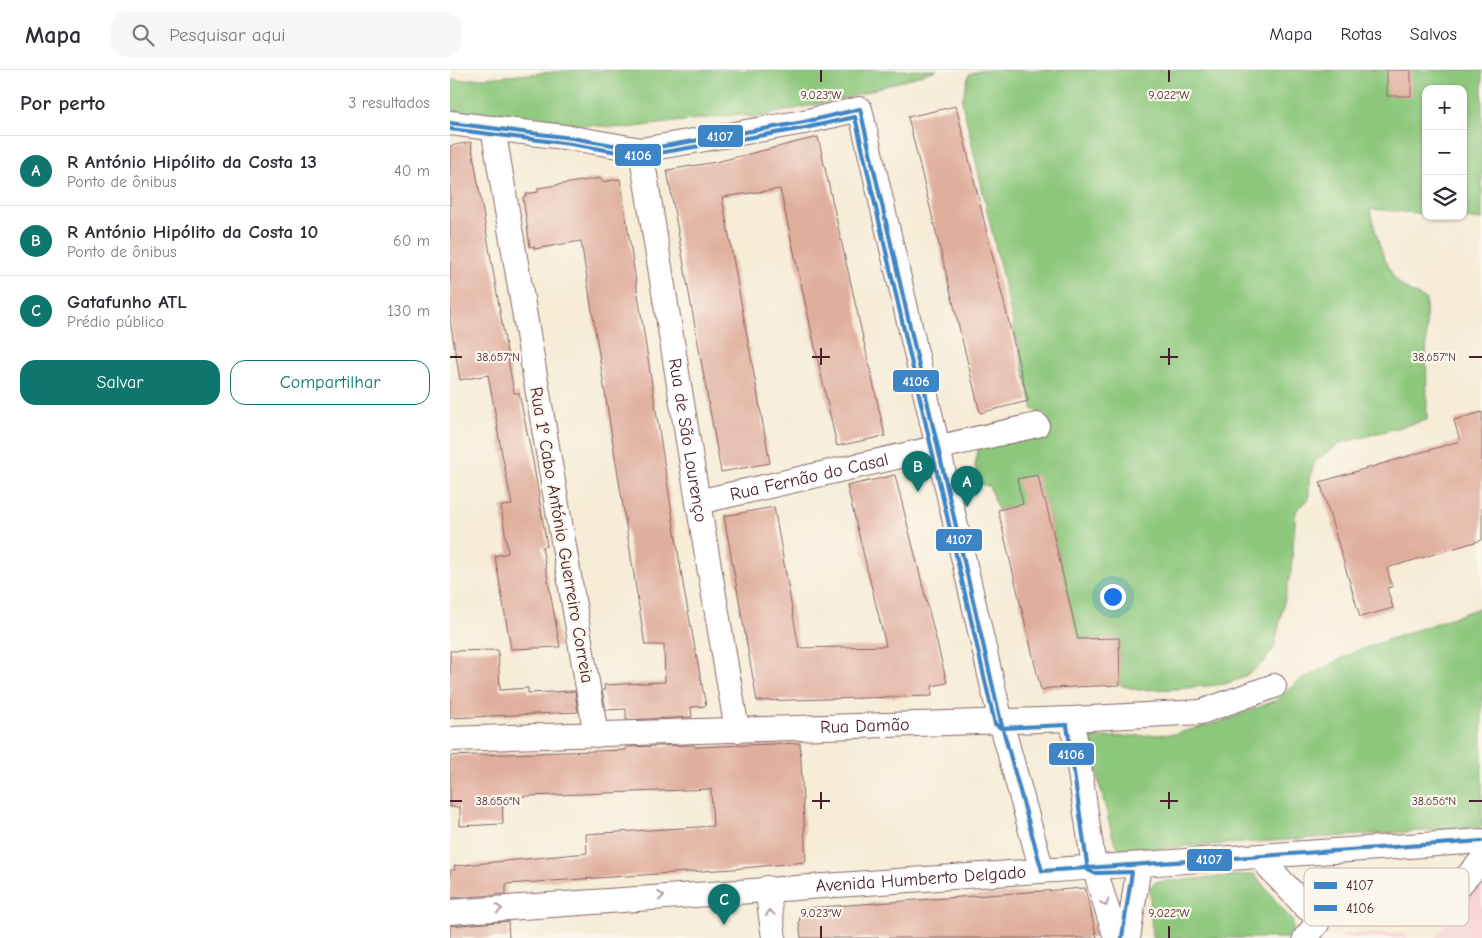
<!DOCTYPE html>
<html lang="pt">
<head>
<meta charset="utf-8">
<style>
	:root { --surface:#fff; --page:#f7f7f7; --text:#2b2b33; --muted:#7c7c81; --line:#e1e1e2; --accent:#0f766e }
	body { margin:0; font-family:"Comic Neue",sans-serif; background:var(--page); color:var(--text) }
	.controls { position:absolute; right:15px; top:15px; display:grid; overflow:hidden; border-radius:10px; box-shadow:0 1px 4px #0004 }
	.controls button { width:45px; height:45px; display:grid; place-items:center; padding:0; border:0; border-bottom:1px solid var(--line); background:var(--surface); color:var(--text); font:25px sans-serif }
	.you { position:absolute; left:662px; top:526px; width:18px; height:18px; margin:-12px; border:4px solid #fff; border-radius:50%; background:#1a73e8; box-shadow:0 0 0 8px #1a73e833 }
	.badge { display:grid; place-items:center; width:32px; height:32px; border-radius:50%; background:var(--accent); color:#fff; font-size:16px; font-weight:700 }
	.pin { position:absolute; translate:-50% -41px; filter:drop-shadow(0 1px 2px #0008) }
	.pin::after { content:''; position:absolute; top:26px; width:18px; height:15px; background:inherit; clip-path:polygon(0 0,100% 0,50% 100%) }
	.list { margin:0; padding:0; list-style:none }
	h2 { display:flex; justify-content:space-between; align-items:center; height:65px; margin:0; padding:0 20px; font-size:21px }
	h2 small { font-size:16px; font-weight:400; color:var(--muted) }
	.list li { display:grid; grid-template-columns:32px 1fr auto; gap:15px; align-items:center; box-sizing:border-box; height:70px; padding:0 20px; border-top:1px solid var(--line) }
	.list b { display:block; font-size:19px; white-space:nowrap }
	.list p { margin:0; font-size:16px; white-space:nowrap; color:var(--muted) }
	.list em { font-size:16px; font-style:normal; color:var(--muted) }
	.actions { display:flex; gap:10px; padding:15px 20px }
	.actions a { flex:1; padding:11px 0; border:1px solid var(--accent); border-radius:15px; text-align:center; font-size:18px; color:var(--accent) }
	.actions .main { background:var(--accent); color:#fff }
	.icon { flex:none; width:28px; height:28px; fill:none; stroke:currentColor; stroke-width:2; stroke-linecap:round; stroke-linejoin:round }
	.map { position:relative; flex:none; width:1032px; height:868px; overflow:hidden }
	header { display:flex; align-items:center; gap:30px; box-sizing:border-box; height:70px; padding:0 25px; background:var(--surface); border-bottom:1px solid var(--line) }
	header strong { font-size:24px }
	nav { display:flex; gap:28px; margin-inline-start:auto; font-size:18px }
	.search { width:350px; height:45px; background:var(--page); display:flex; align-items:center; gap:12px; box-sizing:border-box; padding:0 18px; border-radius:15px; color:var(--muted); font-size:19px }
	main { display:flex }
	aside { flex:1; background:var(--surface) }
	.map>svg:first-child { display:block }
	.built { fill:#f7cfd0 }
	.green { fill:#8cc77c; stroke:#6b7354 }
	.building { fill:#e0ae9d }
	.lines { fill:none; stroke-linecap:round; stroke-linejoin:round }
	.minor-casing { stroke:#866767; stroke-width:26 }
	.minor { stroke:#fff; stroke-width:24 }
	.bus-1-casing { stroke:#fbf7ec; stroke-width:8 }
	.bus-2-casing { stroke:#fbf7ec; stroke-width:8 }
	.bus-1 { stroke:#3d85c6; stroke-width:4 }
	.bus-2 { stroke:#3d85c6; stroke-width:4 }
	.oneway { stroke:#ae9aa0 }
	.ticks { fill:none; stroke:#4a1f2b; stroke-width:2 }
	.labels { text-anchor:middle; stroke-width:4.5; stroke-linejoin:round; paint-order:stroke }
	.street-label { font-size:18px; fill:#4a1f2b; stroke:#fbf7ec }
	.key { fill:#fbf7ec; stroke:#c6b6b2; stroke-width:1 }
	.key-label { font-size:14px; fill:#4a1f2b }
	.ticks-label { font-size:12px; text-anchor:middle; fill:#4a1f2b; stroke:#fbf7ec; stroke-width:4.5; stroke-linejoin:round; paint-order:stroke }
	.line-badge { stroke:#fbf7ec; stroke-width:2 }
	.badge-label { font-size:14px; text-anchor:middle; font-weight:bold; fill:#fff }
</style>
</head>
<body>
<header>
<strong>Mapa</strong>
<div class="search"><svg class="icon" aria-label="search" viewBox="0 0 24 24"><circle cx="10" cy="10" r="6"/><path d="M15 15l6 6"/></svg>Pesquisar aqui</div>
<nav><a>Mapa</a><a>Rotas</a><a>Salvos</a></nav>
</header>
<main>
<aside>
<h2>Por perto<small>3 resultados</small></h2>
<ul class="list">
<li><span class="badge">A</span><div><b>R António Hipólito da Costa 13</b><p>Ponto de ônibus</p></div><em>40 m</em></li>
<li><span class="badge">B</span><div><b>R António Hipólito da Costa 10</b><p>Ponto de ônibus</p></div><em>60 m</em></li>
<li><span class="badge">C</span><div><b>Gatafunho ATL</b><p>Prédio público</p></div><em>130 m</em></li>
</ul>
<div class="actions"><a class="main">Salvar</a><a>Compartilhar</a></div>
</aside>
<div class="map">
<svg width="1032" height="868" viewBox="0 0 1032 868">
	<rect width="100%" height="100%" fill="#fbf7ec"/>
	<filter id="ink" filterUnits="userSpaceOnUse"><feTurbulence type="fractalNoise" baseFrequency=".02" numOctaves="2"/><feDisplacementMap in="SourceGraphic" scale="10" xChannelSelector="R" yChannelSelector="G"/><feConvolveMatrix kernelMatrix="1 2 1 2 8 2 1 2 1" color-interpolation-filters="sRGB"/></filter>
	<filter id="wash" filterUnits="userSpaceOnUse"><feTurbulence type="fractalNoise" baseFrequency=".0096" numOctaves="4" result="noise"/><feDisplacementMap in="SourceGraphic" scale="20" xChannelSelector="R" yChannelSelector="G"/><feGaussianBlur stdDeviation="1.12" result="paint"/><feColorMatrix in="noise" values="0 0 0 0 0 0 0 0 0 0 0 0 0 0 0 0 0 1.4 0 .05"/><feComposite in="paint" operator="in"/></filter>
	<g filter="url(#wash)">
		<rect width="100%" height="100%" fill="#f6ecd7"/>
		<path class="built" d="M 1032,811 L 1032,868 L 984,868 Z
			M 952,863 L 958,868 L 889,868 L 892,864 Z"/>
		<path class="green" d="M 127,0 L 487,0 L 404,26 L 304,48 L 290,44 L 177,58 L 81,51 L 0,40 L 0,9 L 9,10 Z
			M 531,0 L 1032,0 L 1032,150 L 994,146 L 1013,146 L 1013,19 L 976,19 L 976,144 L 920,139 C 926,162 931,187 944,207 C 951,218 964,224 976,229 L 977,350 L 891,373 L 866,390 L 859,409 L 859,429 L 846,441 L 841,501 L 824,578 L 815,591 L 803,601 L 790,609 L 775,614 L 726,619 L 688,620 L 670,615 L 669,568 L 628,569 L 595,429 L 548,440 L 539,416 L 529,414 L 525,396 L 528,378 L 592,349 L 587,341 L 583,340 L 512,31 L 519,4 Z
			M 1032,537 L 1032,757 L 684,780 L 670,779 L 664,772 L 638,668 L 724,664 L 777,650 L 826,630 L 847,612 L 906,581 Z
			M 804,804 L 843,852 L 842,868 L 702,868 L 700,817 L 706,812 Z"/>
		<g id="blocks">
			<path class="building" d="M 937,0 L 961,0 L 961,26 L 937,26 Z
				M 506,36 L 578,331 L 530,343 L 458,47 Z
				M 368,67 L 435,366 L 387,376 L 330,119 L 272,127 L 320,393 L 271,402 L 217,100 L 266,92 Z
				M 21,72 L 64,323 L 69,323 L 83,391 L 97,476 L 92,477 L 110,577 L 61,579 L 45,486 L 58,483 L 51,436 L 62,435 L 47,358 L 48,358 L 38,305 L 10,310 L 0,250 L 0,76 Z
				M 151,108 L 152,112 L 170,109 L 234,520 L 256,636 L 241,637 L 242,647 L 176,650 L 176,639 L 156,640 L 152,620 L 155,620 L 154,615 L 215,612 L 214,575 L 195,575 L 131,171 L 84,179 L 84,176 L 80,177 L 73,127 L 76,126 L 76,124 L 88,122 L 88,118 Z
				M 1032,342 L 1032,470 L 937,498 L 942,517 L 937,518 L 943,538 L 910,547 L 870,412 L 1010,371 L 1004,350 Z
				M 445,405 L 497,613 L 482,616 L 482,626 L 307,631 L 274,446 L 324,437 L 349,578 L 436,576 L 397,416 Z
				M 588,405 L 593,429 L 595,429 L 628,569 L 669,568 L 670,615 L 600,618 L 591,620 L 548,440 L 573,434 L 567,409 Z
				M 48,580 L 50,620 L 78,618 L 78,623 L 125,621 L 128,642 L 0,648 L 0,581 Z
				M 350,673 L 356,792 L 283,799 L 56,814 L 56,824 L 0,828 L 0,800 L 5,800 L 4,796 L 137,783 L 136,764 L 263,756 L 261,719 L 52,727 L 53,754 L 10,756 L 10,737 L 0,737 L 0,686 L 176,680 L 176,677 L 244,675 L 245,677 Z
				M 635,818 L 647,868 L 351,868 L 349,852 L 351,844 L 357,838 Z
				M 58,851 L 59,868 L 0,868 L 0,856 Z"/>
		</g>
	</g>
	<g filter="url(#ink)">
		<use href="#blocks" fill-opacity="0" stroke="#866767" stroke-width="1"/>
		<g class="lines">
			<defs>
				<g id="minor">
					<path d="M 0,53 L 122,68 L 191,80 L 354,52 L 410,39 L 551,652 L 592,801"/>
					<path d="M 43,58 L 146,665"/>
					<path id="s1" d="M 191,80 L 248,432 L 287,660"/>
					<path id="s2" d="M 248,432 L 587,355"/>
					<path d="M 622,649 L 644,797 L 666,868"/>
					<path id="s3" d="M 0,669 L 622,649 L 751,642 L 824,616"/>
					<path d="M 813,786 L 816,793 L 821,800 L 858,839 L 871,842 L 983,837 L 990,835 L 996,830 L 1032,790"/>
					<path d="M 317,818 L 324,868"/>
					<path id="s4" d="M 0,842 C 344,816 688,795 1032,771"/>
					<path d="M 678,868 L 689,795"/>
					<path d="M 855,868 L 867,854 L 871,842"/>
				</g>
			</defs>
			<use href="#minor" class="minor-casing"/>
			<use href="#minor" class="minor"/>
			<defs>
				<path id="bus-1" d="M 0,53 L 122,68 L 191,80 L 354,52 L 410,39 L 551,652 L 592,801 L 1032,771"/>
				<path id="bus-2" d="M 0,59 L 121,74 L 191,86 L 355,58 L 405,47 L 545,654 L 551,658 L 617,655 L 638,800 L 644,803 L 682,802 L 672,867"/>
			</defs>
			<use href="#bus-1" class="bus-1-casing"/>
			<use href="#bus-2" class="bus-2-casing"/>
			<use href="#bus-1" class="bus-1"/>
			<use href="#bus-2" class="bus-2"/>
		</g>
		<defs><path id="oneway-chevron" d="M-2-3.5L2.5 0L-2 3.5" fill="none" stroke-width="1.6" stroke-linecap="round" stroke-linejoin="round" transform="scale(1.25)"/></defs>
		<g class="oneway">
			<use href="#oneway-chevron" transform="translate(211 826) rotate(-4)"/>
			<use href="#oneway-chevron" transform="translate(655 833) rotate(72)"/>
			<use href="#oneway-chevron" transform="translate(49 839) rotate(-4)"/>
			<use href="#oneway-chevron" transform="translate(320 843) rotate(-98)"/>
		</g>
	</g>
	<path class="ticks" d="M 371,0 L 371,12M 719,0 L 719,12M 371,278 L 371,295M 719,278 L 719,295M 0,287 L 12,287M 362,287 L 380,287M 710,287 L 728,287M 1019,287 L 1032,287M 371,722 L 371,739M 719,722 L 719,739M 0,731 L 12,731M 362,731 L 380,731M 710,731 L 728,731M 1019,731 L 1032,731M 371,856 L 371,868M 719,856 L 719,868"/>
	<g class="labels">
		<g class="street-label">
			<text dy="6" stroke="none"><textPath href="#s1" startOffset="294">Rua de São Lourenço</textPath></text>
			<text dy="6" stroke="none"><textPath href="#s2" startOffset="114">Rua Fernão do Casal</textPath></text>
			<text transform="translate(112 465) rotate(80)" y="6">Rua 1º Cabo António Guerreiro Correia</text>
			<text dy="6" stroke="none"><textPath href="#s3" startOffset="415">Rua Damão</textPath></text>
			<text dy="6" stroke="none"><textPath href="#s4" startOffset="472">Avenida Humberto Delgado</textPath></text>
		</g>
	</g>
	<rect x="854" y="798" width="165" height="58" rx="8" class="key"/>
	<rect x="864" y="812" width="23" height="7" fill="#3d85c6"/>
	<rect x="864" y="835" width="23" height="6" fill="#3d85c6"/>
	<g class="key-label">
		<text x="896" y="820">4107</text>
		<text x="896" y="843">4106</text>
	</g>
	<g class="ticks-label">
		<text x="371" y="29">9.023°W</text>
		<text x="719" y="29">9.022°W</text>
		<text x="48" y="291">38.657°N</text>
		<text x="984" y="291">38.657°N</text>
		<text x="48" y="735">38.656°N</text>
		<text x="984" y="735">38.656°N</text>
		<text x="371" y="847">9.023°W</text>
		<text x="719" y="847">9.022°W</text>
	</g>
	<g class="line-badge">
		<rect x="247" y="54" width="47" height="24" rx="5" fill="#3d85c6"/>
		<rect x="164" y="73" width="48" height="24" rx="5" fill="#3d85c6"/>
		<rect x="442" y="299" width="48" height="24" rx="5" fill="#3d85c6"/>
		<rect x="485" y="458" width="48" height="24" rx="5" fill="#3d85c6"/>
		<rect x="598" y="672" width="47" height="24" rx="5" fill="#3d85c6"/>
		<rect x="736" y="778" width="47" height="24" rx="5" fill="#3d85c6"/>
	</g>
	<g class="badge-label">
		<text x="270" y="71">4107</text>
		<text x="188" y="90">4106</text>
		<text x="466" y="316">4106</text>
		<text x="509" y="474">4107</text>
		<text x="621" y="689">4106</text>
		<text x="759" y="794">4107</text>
	</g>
</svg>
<div class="controls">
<button>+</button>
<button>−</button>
<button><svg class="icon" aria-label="layers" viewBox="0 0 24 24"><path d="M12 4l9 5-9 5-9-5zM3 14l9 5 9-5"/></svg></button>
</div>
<div class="you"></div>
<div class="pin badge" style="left:517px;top:437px">A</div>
<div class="pin badge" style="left:468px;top:422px">B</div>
<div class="pin badge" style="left:274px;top:855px">C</div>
</div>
</main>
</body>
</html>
